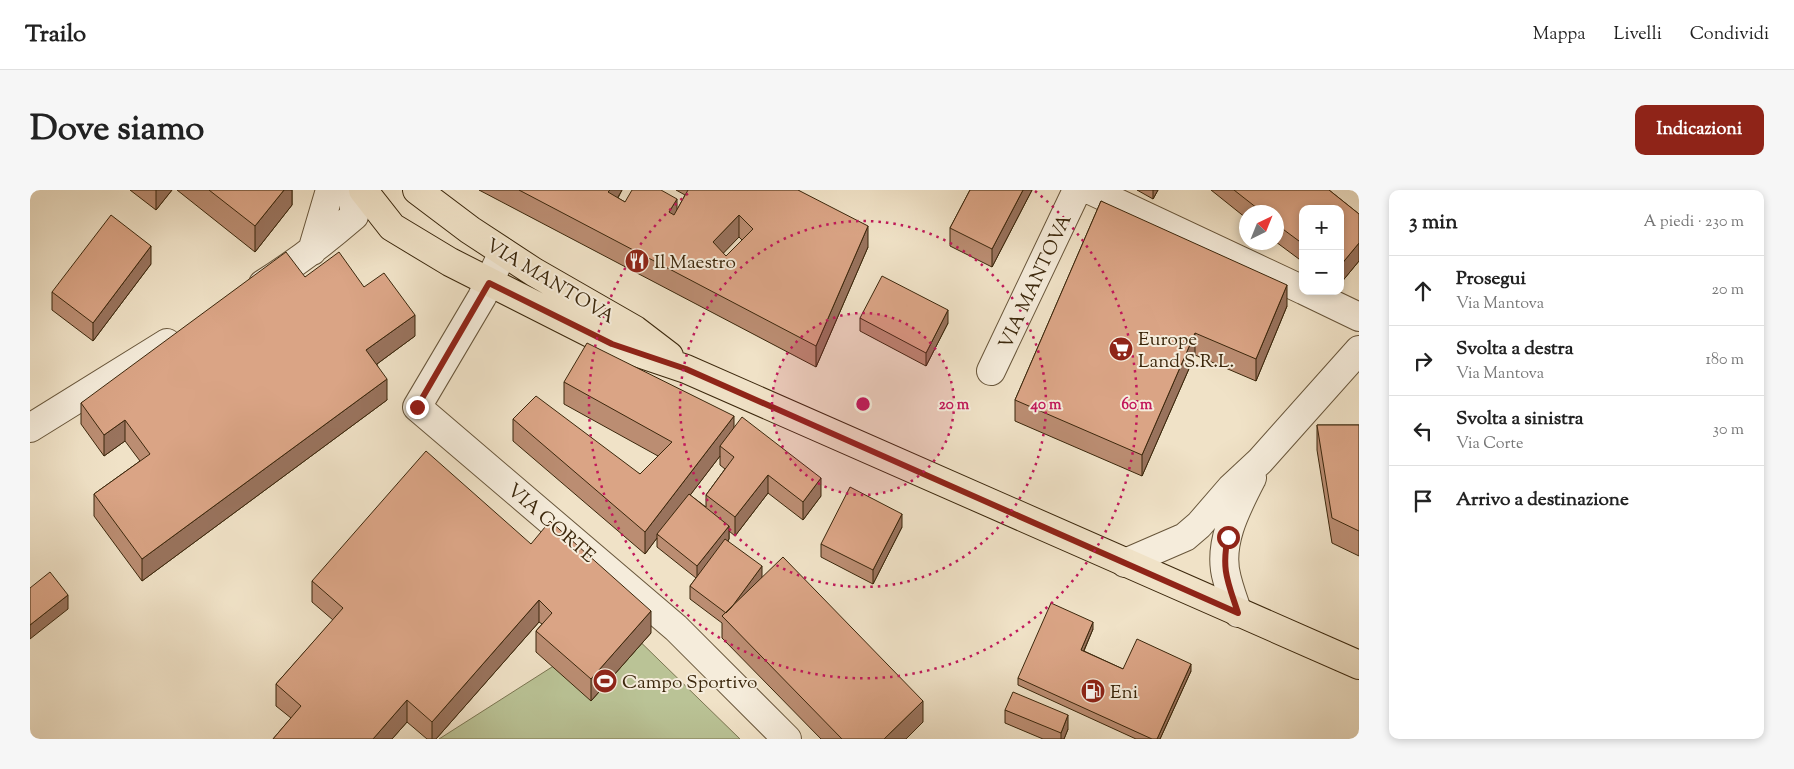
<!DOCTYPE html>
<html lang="it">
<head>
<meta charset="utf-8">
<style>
	:root { --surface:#fff; --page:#f6f6f6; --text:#222; --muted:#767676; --line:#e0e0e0; --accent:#8f2418 }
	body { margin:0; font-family:"Sorts Mill Goudy",serif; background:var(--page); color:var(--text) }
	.controls { position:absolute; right:15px; top:15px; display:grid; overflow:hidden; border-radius:10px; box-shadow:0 2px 8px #0003 }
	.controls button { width:45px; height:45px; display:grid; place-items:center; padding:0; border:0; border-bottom:1px solid var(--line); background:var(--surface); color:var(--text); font:25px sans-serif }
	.compass { position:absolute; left:1209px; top:15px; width:45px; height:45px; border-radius:50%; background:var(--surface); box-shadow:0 2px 8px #0003; rotate:43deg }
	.stop { position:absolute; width:15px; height:15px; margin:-11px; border:4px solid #8f2418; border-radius:50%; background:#fff }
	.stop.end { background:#8f2418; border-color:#fff; box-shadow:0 1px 5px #0008 }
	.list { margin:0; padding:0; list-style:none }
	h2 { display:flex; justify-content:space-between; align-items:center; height:65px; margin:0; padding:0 20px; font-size:21px }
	h2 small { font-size:16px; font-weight:400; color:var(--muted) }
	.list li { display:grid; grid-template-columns:32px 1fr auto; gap:15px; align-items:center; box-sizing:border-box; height:70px; padding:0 20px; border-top:1px solid var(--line) }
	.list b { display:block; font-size:19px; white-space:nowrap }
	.list p { margin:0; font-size:16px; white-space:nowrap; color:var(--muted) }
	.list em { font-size:16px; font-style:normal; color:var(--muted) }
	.icon { flex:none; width:28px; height:28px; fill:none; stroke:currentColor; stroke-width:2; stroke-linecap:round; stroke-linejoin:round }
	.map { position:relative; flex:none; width:1329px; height:549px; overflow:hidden; border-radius:10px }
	header { display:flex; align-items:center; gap:30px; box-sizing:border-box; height:70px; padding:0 25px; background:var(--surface); border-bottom:1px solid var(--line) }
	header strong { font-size:24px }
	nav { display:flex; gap:28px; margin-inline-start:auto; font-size:18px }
	.intro { display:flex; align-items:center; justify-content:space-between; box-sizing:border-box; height:120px; padding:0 30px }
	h1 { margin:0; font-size:35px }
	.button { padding:12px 22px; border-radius:10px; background:var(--accent); color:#fff; font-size:18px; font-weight:700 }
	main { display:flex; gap:30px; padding:0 30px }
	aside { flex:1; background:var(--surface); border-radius:10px; box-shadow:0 2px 8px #0003 }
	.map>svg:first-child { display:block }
	.green { fill:#bac396; stroke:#7a7551 }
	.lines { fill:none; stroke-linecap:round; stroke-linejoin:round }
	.minor-casing { stroke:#68563b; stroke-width:30 }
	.major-casing { stroke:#3b270c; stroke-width:30 }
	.minor { stroke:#f5ecdb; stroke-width:28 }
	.major { stroke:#f0e2c7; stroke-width:28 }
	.wall { fill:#bb8d72; stroke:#3b270c; fill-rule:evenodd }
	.shaded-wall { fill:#99735d; stroke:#3b270c }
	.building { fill:#daa485; stroke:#3b270c; fill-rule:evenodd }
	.route { stroke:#8f2418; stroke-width:6 }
	.ring { fill:none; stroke:#c2185b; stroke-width:2.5; stroke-dasharray:2.5 5 }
	.labels { text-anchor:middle; stroke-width:4; stroke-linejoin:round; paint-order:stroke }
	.poi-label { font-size:19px; fill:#3b270c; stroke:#f5ecdb; text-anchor:start }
	.street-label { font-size:19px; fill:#3b270c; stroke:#f5ecdb }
	.centre { fill:#c2185b; stroke:#f5ecdb; stroke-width:2.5 }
	.ring-label { font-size:15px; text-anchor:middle; font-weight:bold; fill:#c2185b; stroke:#f5ecdb; stroke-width:4; stroke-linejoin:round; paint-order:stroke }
</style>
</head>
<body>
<header>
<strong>Trailo</strong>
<nav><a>Mappa</a><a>Livelli</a><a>Condividi</a></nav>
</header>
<div class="intro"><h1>Dove siamo</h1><a class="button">Indicazioni</a></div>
<main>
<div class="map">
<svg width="1329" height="549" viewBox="0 0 1329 549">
	<rect width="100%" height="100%" fill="#f0e2c7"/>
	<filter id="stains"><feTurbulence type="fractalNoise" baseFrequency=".004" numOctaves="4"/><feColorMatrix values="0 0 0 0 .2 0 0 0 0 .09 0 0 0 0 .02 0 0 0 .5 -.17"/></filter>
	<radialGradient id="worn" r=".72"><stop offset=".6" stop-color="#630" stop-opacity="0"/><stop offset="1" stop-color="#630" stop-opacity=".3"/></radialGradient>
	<path class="green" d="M 591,433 L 710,549 L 409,549 Z"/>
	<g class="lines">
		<defs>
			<path id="minor" d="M 1060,0 L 1273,100
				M 282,61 L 300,0
				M 473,62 L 452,107 L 387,217 L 646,438 L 757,549
				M 233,94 C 265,74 295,51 324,26 L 324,0
				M 1275,101 L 1329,127
				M 961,181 L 1047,0
				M 0,238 L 137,153
				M 1095,373 L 1155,347 L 1169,335 L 1201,298 L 1230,271 L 1329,160
				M 1208,423 C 1204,412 1200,401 1197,389 C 1187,355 1206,319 1222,288"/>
			<path id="major" d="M 333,0 L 362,37 L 420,72 L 582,154 L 656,179 L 1329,475
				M 387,0 L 440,40 L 504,82 L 605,140 L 639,166"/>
		</defs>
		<use href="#minor" class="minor-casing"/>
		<use href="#major" class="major-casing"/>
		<use href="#minor" class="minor"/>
		<use href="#major" class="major"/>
	</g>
	<path class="wall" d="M 100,0 L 142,0 L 126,20 Z
		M 147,0 L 262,0 L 262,15 L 225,62 Z
		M 449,0 L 592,0 L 588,8 L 595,12 L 647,20 L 655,5 L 646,0 L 768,0 L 838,57 L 786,177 ZM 709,47 L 712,50 L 696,66 L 693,63 Z
		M 940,0 L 1002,0 L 962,77 L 920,56 L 920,38 Z
		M 1107,0 L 1128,0 L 1123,9 Z
		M 1181,0 L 1299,0 L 1329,24 L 1329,71 L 1310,94 L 1310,19 L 1273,19 L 1273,72 L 1246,52 L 1246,22 L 1216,22 L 1216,28 Z
		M 1071,11 L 1257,116 L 1226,191 L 1165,165 L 1112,286 L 985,231 L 985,210 Z
		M 121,74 L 63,151 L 22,120 L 22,102 Z
		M 275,87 L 334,97 L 385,146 L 347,174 L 357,210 L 112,391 L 64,326 L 64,304 L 110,271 L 95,251 L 74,266 L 51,234 L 51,213 Z
		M 830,128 L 918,133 L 896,176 L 830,141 Z
		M 534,192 L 704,238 L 791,306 L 773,330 L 738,303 L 705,346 L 699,341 L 699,349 L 698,351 L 732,388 L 893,532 L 876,549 L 791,549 L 692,448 L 692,433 L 660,409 L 660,396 L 666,388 L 627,357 L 627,348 L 615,364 L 483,251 L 483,229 L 610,284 L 628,266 L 534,214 ZM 690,266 L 690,275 L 695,279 L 676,305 L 676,317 L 660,305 Z
		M 1287,235 L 1329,235 L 1329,366 L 1302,353 L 1287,260 Z
		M 872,337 L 843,394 L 791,367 L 791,354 Z
		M 501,354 L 621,443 L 561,511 L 506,462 L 506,441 L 512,434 L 509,432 L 406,549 L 397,549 L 377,532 L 362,549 L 243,549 L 261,528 L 246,516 L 246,494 L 303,430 L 282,412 L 282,391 Z
		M 1063,439 L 1054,461 L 1093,479 L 1161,481 L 1130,549 L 1106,549 L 988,495 L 988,488 Z
		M 975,520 L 1038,539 L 1034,549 L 1013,549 L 975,533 Z"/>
	<path class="shaded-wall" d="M 126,0 L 142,0 L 126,20 Z
		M 254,0 L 262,0 L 262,15 L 225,62 L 225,36 Z
		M 580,0 L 592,0 L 578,24 L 578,2 Z
		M 993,0 L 1002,0 L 962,77 L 962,59 Z
		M 1123,0 L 1128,0 L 1123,9 Z
		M 647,9 L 647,30 L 639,22 Z
		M 709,25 L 709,47 L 683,74 L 683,52 Z
		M 838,36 L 838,57 L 786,177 L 786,156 Z
		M 1329,53 L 1329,71 L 1310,94 L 1310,76 Z
		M 121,56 L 121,74 L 63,151 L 63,133 Z
		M 1257,95 L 1257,116 L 1226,191 L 1226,169 Z
		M 918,120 L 918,133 L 896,176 L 896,163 Z
		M 385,125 L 385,146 L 336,182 L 336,160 Z
		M 1165,143 L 1165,165 L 1112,286 L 1112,265 Z
		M 357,189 L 357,210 L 112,391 L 112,369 Z
		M 704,226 L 704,247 L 690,256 L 690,266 L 629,346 L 627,344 L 627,348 L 615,364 L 615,342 Z
		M 95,230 L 95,251 L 74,266 L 74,245 Z
		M 738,285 L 738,303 L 705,346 L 705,327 Z
		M 791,288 L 791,306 L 773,330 L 773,312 Z
		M 872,324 L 872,337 L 843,394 L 843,380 Z
		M 699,336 L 699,349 L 667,389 L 667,376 Z
		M 732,376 L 732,389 L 697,423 Z
		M 38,405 L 38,419 L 0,449 L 0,435 Z
		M 509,410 L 509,432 L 406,549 L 402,549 L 402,532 Z
		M 621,421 L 621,443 L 561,511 L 561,489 Z
		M 1063,432 L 1063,439 L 1051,467 L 1051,460 Z
		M 1161,474 L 1161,481 L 1130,549 L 1127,549 Z
		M 377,510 L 377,532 L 362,549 L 343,549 Z
		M 893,511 L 893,532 L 876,549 L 854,549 Z
		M 1038,525 L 1038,539 L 1034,549 L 1031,549 L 1031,543 Z"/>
	<path class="building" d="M 179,0 L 254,0 L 225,36 Z
		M 489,0 L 580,0 L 578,2 L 595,12 L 602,0 L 631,0 L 647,9 L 639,22 L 644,25 L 658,0 L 768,0 L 838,36 L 786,156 ZM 709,25 L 723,39 L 696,66 L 683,52 Z
		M 940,0 L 993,0 L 962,59 L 920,38 Z
		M 1204,0 L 1299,0 L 1329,24 L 1329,53 L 1310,76 L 1310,19 L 1273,19 L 1273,54 L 1246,34 L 1246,22 L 1232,22 Z
		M 1071,11 L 1257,95 L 1226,169 L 1165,143 L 1112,265 L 985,210 Z
		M 81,25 L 121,56 L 63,133 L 22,102 Z
		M 256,62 L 275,87 L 309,62 L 334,97 L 354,83 L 385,125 L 336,160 L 357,189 L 112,369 L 64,304 L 120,264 L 95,230 L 74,245 L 51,213 Z
		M 852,86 L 918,120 L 896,163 L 830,128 Z
		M 557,153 L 704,226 L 615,342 L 483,229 L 506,206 L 610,284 L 642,252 L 534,192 Z
		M 712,227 L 791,288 L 773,312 L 738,285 L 705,327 L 676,305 L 704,267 L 690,256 Z
		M 1287,235 L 1329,235 L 1329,341 L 1302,328 Z
		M 396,261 L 501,354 L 520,331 L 621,421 L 561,489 L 506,441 L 522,423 L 509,410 L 402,532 L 377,510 L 343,549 L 243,549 L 271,516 L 246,494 L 313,418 L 282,391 Z
		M 820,297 L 872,324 L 843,380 L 791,354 Z
		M 659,304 L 699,336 L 667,376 L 627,344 Z
		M 695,349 L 732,376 L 701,418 L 696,423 L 660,396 Z
		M 753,367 L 893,511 L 854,549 L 812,549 L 692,426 Z
		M 20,382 L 38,405 L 0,435 L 0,398 Z
		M 1021,413 L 1063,432 L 1051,460 L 1093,479 L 1107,449 L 1161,474 L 1127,549 L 1122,549 L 988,488 Z
		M 983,502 L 1038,525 L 1031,543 L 975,520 Z"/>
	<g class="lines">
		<path class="route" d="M 387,217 L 459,93 L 582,154 L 656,179 L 1208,423 C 1198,392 1191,380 1198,347"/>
	</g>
	<circle cx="833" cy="214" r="91" fill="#c2185b" fill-opacity=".12"/>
	<g class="ring">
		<circle cx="833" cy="214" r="91"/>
		<circle cx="833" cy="214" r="183"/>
		<path d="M1005 1A274 274 0 1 1 661 1"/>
	</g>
	<defs>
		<symbol id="restaurant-disc" viewBox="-11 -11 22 22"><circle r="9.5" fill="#8f2418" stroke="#f5ecdb"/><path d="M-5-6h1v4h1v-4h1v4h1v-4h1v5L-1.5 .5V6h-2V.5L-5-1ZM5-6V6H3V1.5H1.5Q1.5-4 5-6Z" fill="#fff"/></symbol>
		<symbol id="supermarket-disc" viewBox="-11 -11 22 22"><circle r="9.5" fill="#8f2418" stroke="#f5ecdb"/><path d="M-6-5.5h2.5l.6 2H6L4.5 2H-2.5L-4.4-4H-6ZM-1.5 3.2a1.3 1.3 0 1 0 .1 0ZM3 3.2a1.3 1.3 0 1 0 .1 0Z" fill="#fff"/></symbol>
		<symbol id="stadium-disc" viewBox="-11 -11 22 22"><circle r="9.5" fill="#8f2418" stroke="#f5ecdb"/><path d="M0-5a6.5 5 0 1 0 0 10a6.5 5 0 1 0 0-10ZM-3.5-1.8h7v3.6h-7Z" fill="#fff"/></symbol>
		<symbol id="fuel-disc" viewBox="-11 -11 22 22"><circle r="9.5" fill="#8f2418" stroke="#f5ecdb"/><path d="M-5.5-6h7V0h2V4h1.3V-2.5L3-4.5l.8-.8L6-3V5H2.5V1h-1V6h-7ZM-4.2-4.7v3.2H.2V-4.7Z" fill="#fff"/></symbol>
	</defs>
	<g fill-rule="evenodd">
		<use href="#restaurant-disc" x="593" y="57" width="28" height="28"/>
		<use href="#supermarket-disc" x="1077" y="145" width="28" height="28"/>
		<use href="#stadium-disc" x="561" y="477" width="28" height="28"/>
		<use href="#fuel-disc" x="1049" y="487" width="28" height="28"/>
	</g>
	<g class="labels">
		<g class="poi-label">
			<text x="624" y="78">Il Maestro</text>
			<text x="1108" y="155">Europe<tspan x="1108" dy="22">Land S.R.L.</tspan></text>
			<text x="592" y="498">Campo Sportivo</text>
			<text x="1080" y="508">Eni</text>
		</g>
		<g class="street-label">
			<text transform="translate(521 90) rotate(31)" y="7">VIA MANTOVA</text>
			<text transform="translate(1004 91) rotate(-65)" y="7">VIA MANTOVA</text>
			<text transform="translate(522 332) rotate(41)" y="7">VIA CORTE</text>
		</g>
	</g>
	<circle cx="833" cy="214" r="8" class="centre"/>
	<g class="ring-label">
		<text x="924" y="219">20 m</text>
		<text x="1016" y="219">40 m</text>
		<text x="1107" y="219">60 m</text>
	</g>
	<rect width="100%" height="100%" filter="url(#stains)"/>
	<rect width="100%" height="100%" fill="url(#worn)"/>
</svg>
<div class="controls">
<button>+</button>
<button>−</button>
</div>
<svg class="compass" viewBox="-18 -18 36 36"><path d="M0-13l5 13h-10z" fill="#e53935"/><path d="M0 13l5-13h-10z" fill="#767676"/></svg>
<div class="stop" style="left:1198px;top:347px"></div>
<div class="stop end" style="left:387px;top:217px"></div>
</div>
<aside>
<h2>3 min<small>A piedi · 230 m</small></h2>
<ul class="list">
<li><svg class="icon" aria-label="ahead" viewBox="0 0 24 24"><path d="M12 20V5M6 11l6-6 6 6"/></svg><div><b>Prosegui</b><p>Via Mantova</p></div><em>20 m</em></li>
<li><svg class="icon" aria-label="right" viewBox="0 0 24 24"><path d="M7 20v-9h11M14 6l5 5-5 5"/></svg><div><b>Svolta a destra</b><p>Via Mantova</p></div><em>180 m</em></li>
<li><svg class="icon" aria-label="left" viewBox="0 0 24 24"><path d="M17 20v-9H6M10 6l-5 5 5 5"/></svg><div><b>Svolta a sinistra</b><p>Via Corte</p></div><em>30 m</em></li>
<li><svg class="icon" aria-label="arrive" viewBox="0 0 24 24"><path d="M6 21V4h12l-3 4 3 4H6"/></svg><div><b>Arrivo a destinazione</b></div></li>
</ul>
</aside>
</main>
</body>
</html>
